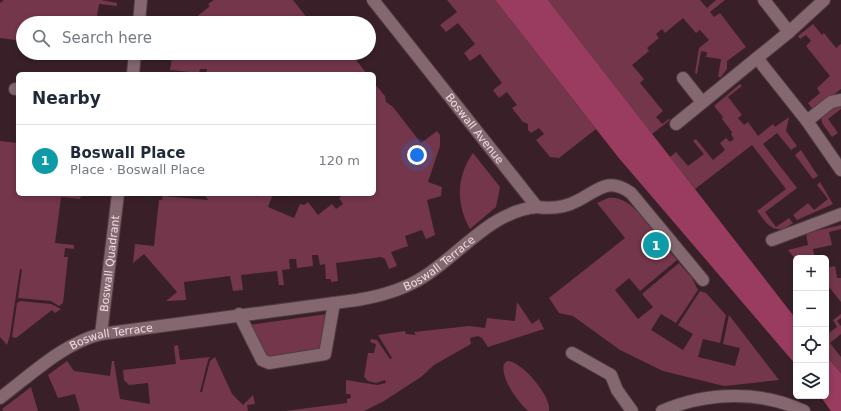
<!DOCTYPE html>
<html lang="en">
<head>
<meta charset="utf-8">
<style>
	:root { --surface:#fff; --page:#f6f6f7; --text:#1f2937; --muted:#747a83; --line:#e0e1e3; --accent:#111827 }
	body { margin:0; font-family:"DejaVu Sans",sans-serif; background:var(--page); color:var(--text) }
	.controls { position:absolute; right:12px; bottom:12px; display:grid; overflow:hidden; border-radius:6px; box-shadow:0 2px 6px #0003 }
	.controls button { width:36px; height:36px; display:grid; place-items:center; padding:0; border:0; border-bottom:1px solid var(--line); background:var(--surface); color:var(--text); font:20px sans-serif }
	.you { position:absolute; left:417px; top:155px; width:14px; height:14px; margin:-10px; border:3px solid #fff; border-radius:50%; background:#1a73e8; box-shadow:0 0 0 6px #1a73e833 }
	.badge { display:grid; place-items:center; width:26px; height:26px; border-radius:50%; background:var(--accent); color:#fff; font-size:13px; font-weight:700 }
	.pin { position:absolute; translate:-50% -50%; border:2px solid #fff; box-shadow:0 1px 4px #0006 }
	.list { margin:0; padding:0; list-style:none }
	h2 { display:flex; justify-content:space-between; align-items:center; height:52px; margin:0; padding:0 16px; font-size:17px }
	h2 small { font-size:13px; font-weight:400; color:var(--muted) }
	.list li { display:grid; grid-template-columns:26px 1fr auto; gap:12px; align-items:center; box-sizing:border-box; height:72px; padding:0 16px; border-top:1px solid var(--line) }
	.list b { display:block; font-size:15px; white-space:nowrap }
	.list p { margin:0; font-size:13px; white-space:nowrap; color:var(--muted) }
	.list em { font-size:13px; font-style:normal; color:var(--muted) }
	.icon { flex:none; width:22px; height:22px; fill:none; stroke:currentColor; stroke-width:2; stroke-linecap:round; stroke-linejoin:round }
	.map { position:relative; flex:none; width:841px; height:411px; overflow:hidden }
	.search { position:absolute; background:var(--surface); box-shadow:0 2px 6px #0003; left:16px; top:16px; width:360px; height:44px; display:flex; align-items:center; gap:10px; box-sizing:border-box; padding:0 14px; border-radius:22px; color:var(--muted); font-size:15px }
	.panel { position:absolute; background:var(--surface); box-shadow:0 2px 6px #0003; left:16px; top:72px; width:360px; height:124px; border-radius:6px }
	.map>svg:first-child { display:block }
	.green { fill:#73364b }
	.forest { fill:#993c5f }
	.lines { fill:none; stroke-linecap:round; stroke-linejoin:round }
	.minor-casing { stroke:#513c43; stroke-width:14 }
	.minor { stroke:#856770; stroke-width:12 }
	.labels { text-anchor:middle; stroke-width:4; stroke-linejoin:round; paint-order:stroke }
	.street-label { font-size:11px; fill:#eedde2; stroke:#2f171f }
</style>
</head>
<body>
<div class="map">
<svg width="841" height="411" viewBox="0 0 841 411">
	<rect width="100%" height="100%" fill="#392028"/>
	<path class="green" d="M 4,0 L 101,0 L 117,3 L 117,6 L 99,4 L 96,23 L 23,23 L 23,41 L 0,38 L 0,3 Z
		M 214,0 L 293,0 L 311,23 L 189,23 L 210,6 L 208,4 Z
		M 447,0 L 495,0 L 596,129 L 559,158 L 550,157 L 536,140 L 544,134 L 539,128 L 531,133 L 528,130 L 528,124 L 523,122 L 512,108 L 517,105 L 507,92 L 499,98 L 493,90 L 502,83 L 480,54 L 470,61 L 464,53 L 475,44 L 458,23 L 446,32 L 440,25 L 457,12 Z
		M 548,0 L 700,0 L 707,8 L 716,0 L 725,0 L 710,12 L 714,17 L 720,13 L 746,47 L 727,61 L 727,69 L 721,77 L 718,77 L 721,59 L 706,57 L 707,52 L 701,51 L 697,74 L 695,73 L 699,48 L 709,40 L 700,30 L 696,33 L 683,18 L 665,33 L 662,29 L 656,34 L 659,38 L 647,48 L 649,51 L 632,65 L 644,79 L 640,83 L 663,111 L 656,117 L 662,124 L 669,119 L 670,120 L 652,134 Z
		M 813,24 L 822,35 L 824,33 L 836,48 L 841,44 L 841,89 L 814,111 L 808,103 L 820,93 L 817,88 L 830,76 L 806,46 L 811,41 L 806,35 L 800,39 L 798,36 Z
		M 179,53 L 335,53 L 339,58 L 345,53 L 359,53 L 361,55 L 356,60 L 367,74 L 206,74 L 207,69 L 200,69 L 199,73 L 170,70 L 172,57 L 179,58 Z
		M 374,83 L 385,96 L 386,102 L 393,107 L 421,143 L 437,131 L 440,135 L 440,146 L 428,182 L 442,187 L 441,196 L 427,200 L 435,235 L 426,239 L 422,230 L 405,236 L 408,246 L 391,252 L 397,266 L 389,269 L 385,259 L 381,257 L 336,263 L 338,281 L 331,282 L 331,279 L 326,279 L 325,264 L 320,265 L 318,255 L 312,255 L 313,266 L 297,268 L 296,259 L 289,259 L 290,269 L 282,270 L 284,285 L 279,285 L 277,271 L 241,275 L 243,290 L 233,291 L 230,276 L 184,282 L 186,300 L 166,301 L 177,292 L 144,254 L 133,263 L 135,244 L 154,246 L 159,200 L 162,200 L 163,196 L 208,200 L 204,194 L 254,194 L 256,197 L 261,194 L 273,194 L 268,207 L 294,218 L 300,204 L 304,205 L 308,202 L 318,215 L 332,204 L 336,209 L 343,204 L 339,198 L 344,194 L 374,194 Z
		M 740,84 L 742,86 L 728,97 L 742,115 L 738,118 L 744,125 L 748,122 L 758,136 L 773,124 L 775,127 L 789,117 L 786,131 L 797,146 L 791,150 L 777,133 L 763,144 L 797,188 L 765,212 L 776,227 L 789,218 L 793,223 C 775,237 768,225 757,211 L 786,189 L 752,145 L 695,189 L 670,157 L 676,152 L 688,166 L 704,154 L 693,141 L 696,139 L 713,160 L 725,150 L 720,143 L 726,138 L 730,142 L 734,139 L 731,134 L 732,132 L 722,119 L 723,117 L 714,106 Z
		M 841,105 L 841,109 L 828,119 L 838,133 L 832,137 L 822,123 L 821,117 L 836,106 Z
		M 0,141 L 18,143 L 18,194 L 81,196 L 80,199 L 61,197 L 55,243 L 74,245 L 74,249 L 65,248 L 64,257 L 68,257 L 63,303 L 59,306 L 51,301 L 18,298 L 22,269 L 20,269 L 10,335 L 7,345 L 0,337 Z
		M 801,150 L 818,176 L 813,179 L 795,155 Z
		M 473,153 L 500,187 L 496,207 L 470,229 C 456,204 456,177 473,153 Z
		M 820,182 L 833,204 L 797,220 L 793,215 L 808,203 L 814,210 L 828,199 L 817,185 Z
		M 608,198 C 631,195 646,223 659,238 L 649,246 L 654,252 L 664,245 L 677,260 L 640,291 L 629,278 L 615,290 L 638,319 L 653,307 L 642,294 L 679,263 L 692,278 L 698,290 L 676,323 L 661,314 L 651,330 L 683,350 L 693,334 L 678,325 L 700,291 L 706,293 L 726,315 L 720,343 L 703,339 L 698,357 L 735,366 L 740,348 L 723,344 L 729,315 L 779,380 L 724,386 L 663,371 L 620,350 L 573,316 L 559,313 L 549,298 L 625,238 L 597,203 Z
		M 841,225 L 841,229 L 829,232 L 832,245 L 813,249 L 815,258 L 805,257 L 796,258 L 796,260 L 788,250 L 808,245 L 806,233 Z
		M 835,266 L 837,278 L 841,278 L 841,302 L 826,283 L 826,268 Z
		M 20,301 L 51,304 L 61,309 L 55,313 L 52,310 L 16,338 L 12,337 L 17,303 Z
		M 517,302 L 532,324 L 539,319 L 544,329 L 488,347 L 482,338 L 478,336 L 470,338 L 471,344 L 434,365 L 421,377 L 384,401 L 364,411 L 285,411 L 347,403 L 347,399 L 351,398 L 350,394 L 346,394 L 346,380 L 377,385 L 386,383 L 385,380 L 376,383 L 368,381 L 364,377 L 368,353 L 374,353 L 376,344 L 370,342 L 371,339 L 377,340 L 390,359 L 392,358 L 378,335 L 405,331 L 406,334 L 416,335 L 414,332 L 469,326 L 485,328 L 487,318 L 515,321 Z
		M 327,314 L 323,349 L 266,358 L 249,325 Z
		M 841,314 L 841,318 L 837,321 L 841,326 L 841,334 L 830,343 L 841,357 L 841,373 L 826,356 L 826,335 L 837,327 L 833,320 Z
		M 178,345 L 180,360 L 210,357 L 208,360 L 200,392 L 202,392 L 210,361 L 215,357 L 232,394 L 243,405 L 253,395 L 255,404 L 247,405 L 248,411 L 80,411 L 75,394 L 58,398 L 48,375 L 67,361 L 74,371 L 110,376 L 112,361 L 114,361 L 120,399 L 150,404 L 148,383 L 129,385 L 124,380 L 123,370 L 176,364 L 174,346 Z
		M 507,361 C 522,361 552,397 549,411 L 528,411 C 518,402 500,378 504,364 Z
		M 31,387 L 38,411 L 3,411 L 2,409 Z"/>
	<path class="forest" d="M 495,0 L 548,0 L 796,319 L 796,365 L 618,157 Z
		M 826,356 L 841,373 L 841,411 L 831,411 L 820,396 L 826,396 Z"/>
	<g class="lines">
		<defs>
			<g id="minor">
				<path id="s1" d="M 373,0 L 537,207 C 552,209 564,208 577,201 C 598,191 607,176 631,193 L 703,280"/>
				<path d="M 764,0 L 789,32"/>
				<path d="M 139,23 L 141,0"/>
				<path d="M 757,58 L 807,121 L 841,170"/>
				<path d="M 133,74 L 135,53"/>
				<path d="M 683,78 L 702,102"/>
				<path d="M 15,89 L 18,89"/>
				<path d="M 807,121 L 831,102 L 841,100"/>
				<path d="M 676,124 L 789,32 L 824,0"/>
				<path d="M 772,240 L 841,214"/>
				<path d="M 239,314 L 262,360 L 269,363 L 325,354 L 334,303"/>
				<path id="s2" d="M 101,334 L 118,194"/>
				<path d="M 572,353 L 611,375 L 617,390 L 632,411"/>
				<path id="s3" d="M 0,398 C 32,374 62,344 101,334 L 357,300 C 381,296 404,290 425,276 C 462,252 492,211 537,207"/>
				<path d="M 662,411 C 706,392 760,390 804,411"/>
			</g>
		</defs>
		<use href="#minor" class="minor-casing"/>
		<use href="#minor" class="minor"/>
	</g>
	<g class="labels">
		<g class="street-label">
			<text dy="4" stroke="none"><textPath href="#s1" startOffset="164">Boswall Avenue</textPath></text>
			<text dy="4" stroke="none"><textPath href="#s3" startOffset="470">Boswall Terrace</textPath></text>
			<text dy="4" stroke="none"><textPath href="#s2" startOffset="71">Boswall Quadrant</textPath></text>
			<text dy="4" stroke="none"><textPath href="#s3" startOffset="130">Boswall Terrace</textPath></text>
		</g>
	</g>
</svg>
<div class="controls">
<button>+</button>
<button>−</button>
<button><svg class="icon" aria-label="locate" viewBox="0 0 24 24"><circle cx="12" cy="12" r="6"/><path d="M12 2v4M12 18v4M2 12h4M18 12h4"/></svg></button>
<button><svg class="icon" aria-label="layers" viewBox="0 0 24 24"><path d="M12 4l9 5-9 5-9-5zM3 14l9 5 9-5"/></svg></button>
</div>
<div class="you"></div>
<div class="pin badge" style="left:656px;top:245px;background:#0f9aa8">1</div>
<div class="search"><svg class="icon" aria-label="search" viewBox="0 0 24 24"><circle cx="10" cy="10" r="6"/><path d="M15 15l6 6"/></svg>Search here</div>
<section class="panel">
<h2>Nearby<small></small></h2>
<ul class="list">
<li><span class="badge" style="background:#0f9aa8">1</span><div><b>Boswall Place</b><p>Place · Boswall Place</p></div><em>120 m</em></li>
</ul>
</section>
</div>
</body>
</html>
